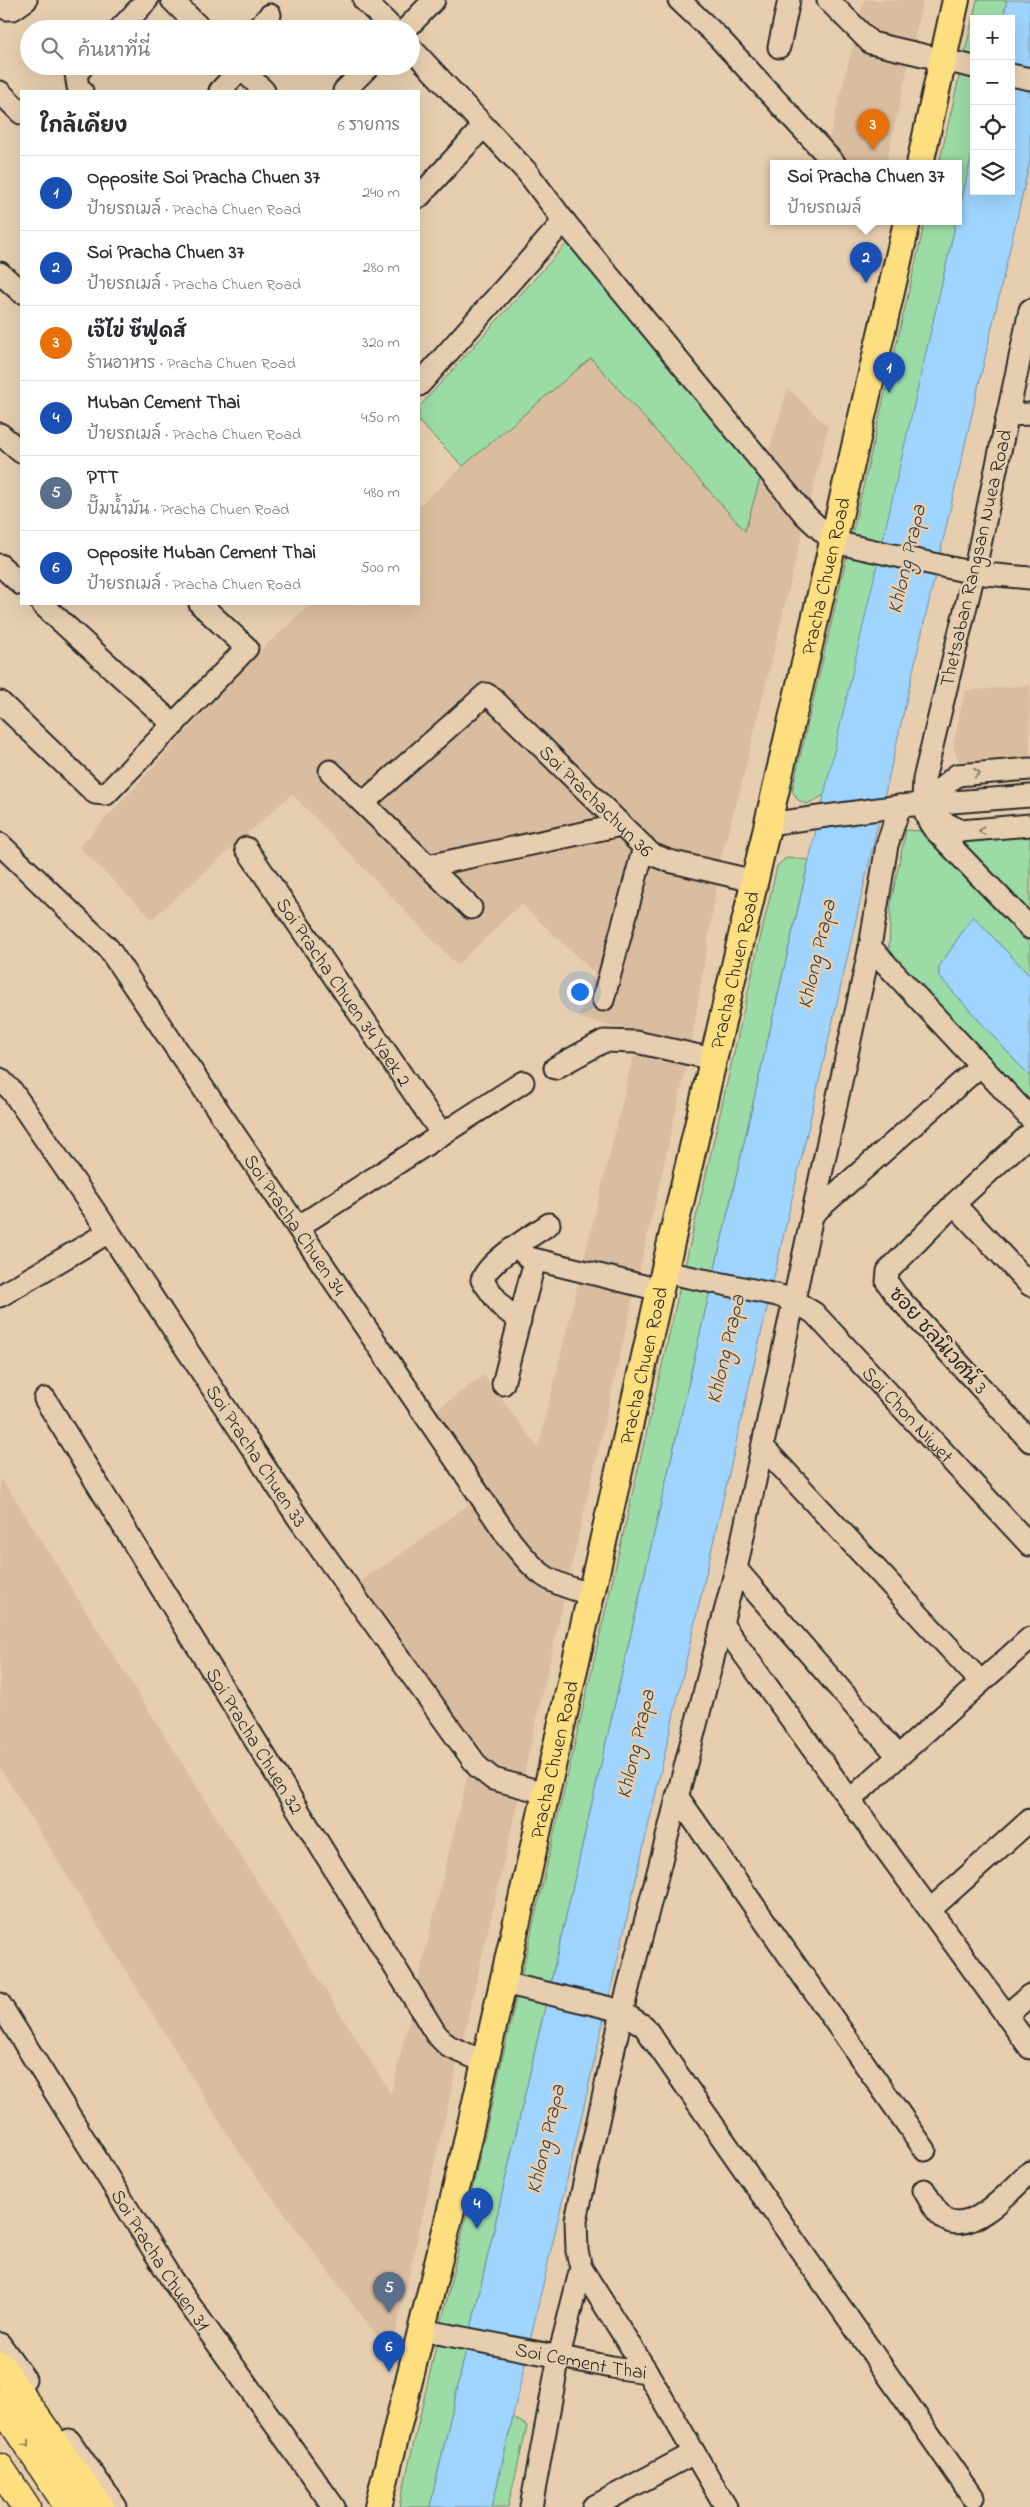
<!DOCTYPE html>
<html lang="th">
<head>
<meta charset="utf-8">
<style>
	:root { --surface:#fff; --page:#f7f7f7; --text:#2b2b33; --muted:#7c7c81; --line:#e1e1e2; --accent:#db2777 }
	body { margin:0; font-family:"Indie Flower","Playpen Sans Thai",sans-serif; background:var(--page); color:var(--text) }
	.controls { position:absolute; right:15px; top:15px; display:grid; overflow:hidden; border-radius:0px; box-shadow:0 5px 20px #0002 }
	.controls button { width:45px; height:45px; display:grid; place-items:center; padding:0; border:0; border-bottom:1px solid var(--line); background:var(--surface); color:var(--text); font:25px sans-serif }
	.you { position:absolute; left:579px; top:991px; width:18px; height:18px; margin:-12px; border:4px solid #fff; border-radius:50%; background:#1a73e8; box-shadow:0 0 0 8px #1a73e833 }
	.badge { display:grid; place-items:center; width:32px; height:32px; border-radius:50%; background:var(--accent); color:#fff; font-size:16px; font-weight:700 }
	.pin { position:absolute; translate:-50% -41px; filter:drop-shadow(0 1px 2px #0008) }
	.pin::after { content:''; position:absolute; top:26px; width:18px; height:15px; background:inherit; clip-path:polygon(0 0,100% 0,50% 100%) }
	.popup { position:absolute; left:770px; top:160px; width:192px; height:65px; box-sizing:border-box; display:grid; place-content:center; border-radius:0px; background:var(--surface); filter:drop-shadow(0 1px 4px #0005); font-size:16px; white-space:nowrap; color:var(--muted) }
	.popup b { font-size:19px; color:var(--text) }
	.popup::after { content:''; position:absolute; left:50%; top:100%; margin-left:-10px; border:10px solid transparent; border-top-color:var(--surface) }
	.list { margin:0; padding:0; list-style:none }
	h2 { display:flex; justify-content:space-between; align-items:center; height:65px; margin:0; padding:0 20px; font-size:21px }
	h2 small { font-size:16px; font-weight:400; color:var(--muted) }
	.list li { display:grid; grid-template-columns:32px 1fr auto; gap:15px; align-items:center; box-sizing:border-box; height:75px; padding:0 20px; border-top:1px solid var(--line) }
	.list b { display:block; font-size:19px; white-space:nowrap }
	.list p { margin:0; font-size:16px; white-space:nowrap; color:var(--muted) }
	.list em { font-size:16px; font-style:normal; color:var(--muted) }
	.icon { flex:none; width:28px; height:28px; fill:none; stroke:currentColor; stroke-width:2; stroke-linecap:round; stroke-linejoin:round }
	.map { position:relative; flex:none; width:1030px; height:2507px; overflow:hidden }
	.search { position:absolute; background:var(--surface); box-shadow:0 5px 20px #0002; left:20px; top:20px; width:400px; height:55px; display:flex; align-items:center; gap:12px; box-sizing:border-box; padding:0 18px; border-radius:28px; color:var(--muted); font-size:19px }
	.panel { position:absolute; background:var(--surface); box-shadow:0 5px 20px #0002; left:20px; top:90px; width:400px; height:515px; border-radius:0px }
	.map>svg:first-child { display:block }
	.built { fill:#dabd9f }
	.green { fill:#9bdba5; stroke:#638368 }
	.water { fill:#9ed4fd; stroke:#7090a9 }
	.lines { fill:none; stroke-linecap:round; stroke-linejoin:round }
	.minor-casing { stroke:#2b2b2b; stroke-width:25 }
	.major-casing { stroke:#2b2b2b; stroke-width:30 }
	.highway-casing { stroke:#2b2b2b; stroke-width:31 }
	.minor { stroke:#e7ceaf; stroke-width:21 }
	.major { stroke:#fedf80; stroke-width:26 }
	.highway { stroke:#fedf80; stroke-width:28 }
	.oneway { stroke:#897c6d }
	.oneway2 { stroke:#948556 }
	.labels { text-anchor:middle; stroke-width:5; stroke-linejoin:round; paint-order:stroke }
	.street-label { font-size:20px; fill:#2b2b2b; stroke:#e7ceaf }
	.water-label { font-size:21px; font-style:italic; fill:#3c444a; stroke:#e7ceaf }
</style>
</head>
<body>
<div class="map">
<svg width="1030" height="2507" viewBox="0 0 1030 2507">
	<rect width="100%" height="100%" fill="#e7ceaf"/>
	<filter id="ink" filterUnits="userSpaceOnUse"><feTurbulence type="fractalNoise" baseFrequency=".02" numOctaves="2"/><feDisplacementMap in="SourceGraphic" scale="10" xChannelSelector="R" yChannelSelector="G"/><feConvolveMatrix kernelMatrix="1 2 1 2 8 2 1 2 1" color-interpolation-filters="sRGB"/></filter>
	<g filter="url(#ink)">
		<path class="built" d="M 864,0 L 923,0 L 886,164 L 837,164 L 827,148 Z
			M 591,358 L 744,530 L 788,389 L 828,427 L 739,795 L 722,853 L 691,1046 L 392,2349 L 383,2344 L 241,2156 L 0,1768 L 0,1479 L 12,1494 L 391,2094 L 473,1752 L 358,1583 L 414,1545 L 469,1504 L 419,1423 L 484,1375 L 538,1448 L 639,1033 L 578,1018 L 595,973 L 521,904 L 457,965 L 292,794 L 152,919 L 79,847 L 265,646 L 311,604 L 419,604 L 419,506 L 463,466 Z
			M 1030,685 L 1030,760 L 966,765 L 957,759 L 953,745 L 965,691 Z"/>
		<path class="green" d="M 977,0 L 1007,0 L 1003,19 L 974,19 L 974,146 L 959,212 L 958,164 L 939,164 Z
			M 925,222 L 956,222 L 825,795 L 807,804 L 799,801 L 792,791 Z
			M 567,243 L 574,243 L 761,476 L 745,531 L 591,358 L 463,466 L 419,422 L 419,407 Z
			M 906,830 L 924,831 L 1030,945 L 1030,976 L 973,916 L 939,967 L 939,976 L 1030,1077 L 1030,1111 L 914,986 L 889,949 L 891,902 Z
			M 1030,834 L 1030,920 L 955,841 Z
			M 786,858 L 809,860 L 430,2507 L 399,2507 L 777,866 Z
			M 513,2417 L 527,2426 L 508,2507 L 492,2507 Z"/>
		<path class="water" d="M 1007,0 L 1030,0 L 1030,161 L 492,2507 L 430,2507 L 956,222 L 958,222 L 959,212 L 974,146 L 974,191 L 1011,191 L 1011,19 L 1003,19 Z
			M 973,916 L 1030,976 L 1030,1077 L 939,976 L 939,967 Z"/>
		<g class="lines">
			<defs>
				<g id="minor">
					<path d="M 0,0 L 7,9 L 13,9 L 26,0"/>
					<path d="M 172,0 L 201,29"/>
					<path d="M 364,0 L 393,29"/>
					<path d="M 679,0 L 718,37 L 835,164"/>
					<path d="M 828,0 L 871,43 L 974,67"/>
					<path d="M 120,29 L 147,0"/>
					<path d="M 257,29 L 270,15"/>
					<path d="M 406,29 L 434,0"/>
					<path d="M 779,47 L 789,0"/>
					<path d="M 411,48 L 527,172 L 564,221 L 805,515 L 834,542 L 974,573 L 1030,578"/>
					<path d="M 239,66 L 264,91"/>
					<path d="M 1011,75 L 1030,79"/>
					<path d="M 82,91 L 78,87 L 76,74 L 83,66"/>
					<path d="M 220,91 L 241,68"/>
					<path d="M 344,91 L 369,66"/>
					<path d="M 0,92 L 21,113"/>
					<path d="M 419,197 L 483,127"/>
					<path d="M 0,273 L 21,292"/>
					<path d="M 1030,310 L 974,573 L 924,779 C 923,798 921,813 934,829 L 1030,928"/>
					<path d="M 419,385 L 564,221"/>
					<path d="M 1008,415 L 1030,414"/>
					<path d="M 0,434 L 21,452"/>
					<path d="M 0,565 L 21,584"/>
					<path d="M 42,604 L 174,725"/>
					<path d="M 0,702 L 95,793 L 106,794 L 247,648 L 200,604"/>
					<path d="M 330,771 L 471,908"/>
					<path id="s1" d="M 363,803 L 486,694 L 491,697 L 651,854 L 669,861 L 754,881"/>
					<path d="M 922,805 L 957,775 L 1030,769"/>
					<path d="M 928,810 L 936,818 L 961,831 L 1030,825"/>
					<path d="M 768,824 L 900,806 L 1030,796"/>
					<path id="s2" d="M 0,844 L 108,948 L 510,1540 C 539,1576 546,1582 591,1594"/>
					<path id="s3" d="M 246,848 L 442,1134"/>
					<path d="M 427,866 L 621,825"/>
					<path d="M 870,947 L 1030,1118"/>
					<path d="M 603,1000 L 644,847"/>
					<path d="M 555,1068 L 604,1041 L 636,1042 L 713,1059"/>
					<path id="s4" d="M 0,1079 L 12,1091 L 109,1232 L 299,1519 L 478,1767 L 493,1779 L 546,1793"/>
					<path d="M 1030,1134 L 954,1204 L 888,1271 L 887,1282 L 896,1295 L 1030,1441"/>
					<path d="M 954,1204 L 1030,1285"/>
					<path d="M 813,1214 L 981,1065"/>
					<path d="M 298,1227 L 523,1082"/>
					<path d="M 517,1247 L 529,1258 L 660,1290"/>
					<path id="s5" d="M 664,1272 L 777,1295 L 794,1301 L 814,1313 L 1030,1545"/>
					<path d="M 0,1296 L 109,1232"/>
					<path d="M 520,1321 L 502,1307 L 482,1280 C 489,1260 532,1236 549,1224"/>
					<path d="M 503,1384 L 535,1260"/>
					<path id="s6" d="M 45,1399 L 436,2034 L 448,2046 L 485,2062"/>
					<path d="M 763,1447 L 981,1682"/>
					<path d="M 736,1569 L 898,1756"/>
					<path d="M 722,1624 L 1030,2048"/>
					<path d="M 677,1796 L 925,2150"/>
					<path d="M 851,1799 L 1030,1638"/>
					<path d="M 930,1910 L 1030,1820"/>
					<path d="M 503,1983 L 610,2008 L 622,2012 L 644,2026 L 973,2497"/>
					<path id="s7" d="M 0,2004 L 172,2280 L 334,2507"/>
					<path d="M 1006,2016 L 1030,1995"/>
					<path d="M 924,2190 C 930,2200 938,2218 951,2222 C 978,2229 1012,2189 1030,2172"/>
					<path id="s8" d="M 422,2330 L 612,2367 L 647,2372 L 726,2507"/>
					<path d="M 0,2344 L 25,2379"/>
					<path d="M 647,2372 L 581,2268 L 577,2251 L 576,2220 L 622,2012 L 736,1569 L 870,947 L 887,845 L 900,806"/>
					<path d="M 69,2440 L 116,2507"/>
					<path d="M 531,2507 L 559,2356 L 581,2268"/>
					<path d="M 593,2507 L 694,2453"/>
				</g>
				<g id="major">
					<path d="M 920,164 L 956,0"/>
					<path id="s9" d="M 378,2507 L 459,2177 L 660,1290 L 907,222"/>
				</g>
				<path id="highway" d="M 0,2366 L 99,2507
					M 0,2403 L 69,2507
					M 0,2468 L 26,2507"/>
			</defs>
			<use href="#minor" class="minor-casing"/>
			<use href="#major" class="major-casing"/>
			<use href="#highway" class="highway-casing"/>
			<use href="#minor" class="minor"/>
			<use href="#major" class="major"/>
			<use href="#highway" class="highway"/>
		</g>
		<defs><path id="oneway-chevron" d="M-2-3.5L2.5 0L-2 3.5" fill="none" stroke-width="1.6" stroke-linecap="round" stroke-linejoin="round" transform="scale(1.25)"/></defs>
		<g class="oneway">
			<use href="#oneway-chevron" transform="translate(977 773) rotate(-5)"/>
			<use href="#oneway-chevron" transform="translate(982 831) rotate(174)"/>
		</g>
		<use class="oneway2" href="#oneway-chevron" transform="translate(27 2444) rotate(56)"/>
	</g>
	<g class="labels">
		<g class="street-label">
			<text transform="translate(975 558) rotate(-77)" y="7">Thetsaban Rangsan Nuea Road</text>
			<text dy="7" stroke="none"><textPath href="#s9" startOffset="1982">Pracha Chuen Road</textPath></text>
			<text dy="7" stroke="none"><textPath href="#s1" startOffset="318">Soi Prachachun 36</textPath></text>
			<text dy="7" stroke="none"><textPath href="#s9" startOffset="1578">Pracha Chuen Road</textPath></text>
			<text dy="7" stroke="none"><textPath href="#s3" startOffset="174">Soi Pracha Chuen 34 Yaek 2</textPath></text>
			<text dy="7" stroke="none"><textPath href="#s2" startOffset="484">Soi Pracha Chuen 34</textPath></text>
			<text transform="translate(939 1340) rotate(48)" y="7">ซอย ชลนิเวศน์ 3</text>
			<text dy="7" stroke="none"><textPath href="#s9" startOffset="1172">Pracha Chuen Road</textPath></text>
			<text dy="7" stroke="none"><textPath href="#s5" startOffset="295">Soi Chon Niwet</textPath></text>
			<text dy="7" stroke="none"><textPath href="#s4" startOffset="456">Soi Pracha Chuen 33</textPath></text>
			<text dy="7" stroke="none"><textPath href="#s6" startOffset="401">Soi Pracha Chuen 32</textPath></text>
			<text dy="7" stroke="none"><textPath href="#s9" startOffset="768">Pracha Chuen Road</textPath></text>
			<text dy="7" stroke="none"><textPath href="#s7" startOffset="302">Soi Pracha Chuen 31</textPath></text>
			<text dy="7" stroke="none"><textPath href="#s8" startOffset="162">Soi Cement Thai</textPath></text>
		</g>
		<g class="water-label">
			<text transform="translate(906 559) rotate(-77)" y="7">Khlong Prapa</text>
			<text transform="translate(816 954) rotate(-77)" y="7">Khlong Prapa</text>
			<text transform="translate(725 1349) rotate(-77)" y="7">Khlong Prapa</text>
			<text transform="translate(635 1744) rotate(-77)" y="7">Khlong Prapa</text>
			<text transform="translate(545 2139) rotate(-77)" y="7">Khlong Prapa</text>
		</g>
	</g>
</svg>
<div class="controls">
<button>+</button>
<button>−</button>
<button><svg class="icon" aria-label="locate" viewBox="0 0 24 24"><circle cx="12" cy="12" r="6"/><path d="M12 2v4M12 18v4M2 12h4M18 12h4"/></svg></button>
<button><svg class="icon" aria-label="layers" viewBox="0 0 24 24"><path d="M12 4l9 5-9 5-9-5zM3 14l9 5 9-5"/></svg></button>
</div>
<div class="you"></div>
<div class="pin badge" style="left:889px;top:393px;background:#1a4fb4">1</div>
<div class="pin badge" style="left:866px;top:283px;background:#1a4fb4">2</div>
<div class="popup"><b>Soi Pracha Chuen 37</b>ป้ายรถเมล์</div>
<div class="pin badge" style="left:873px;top:150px;background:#e8710a">3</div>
<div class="pin badge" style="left:477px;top:2229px;background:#1a4fb4">4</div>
<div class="pin badge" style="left:389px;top:2313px;background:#5c6f8a">5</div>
<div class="pin badge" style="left:389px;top:2372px;background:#1a4fb4">6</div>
<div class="search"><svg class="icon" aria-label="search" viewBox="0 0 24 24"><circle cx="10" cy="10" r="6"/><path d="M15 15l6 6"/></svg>ค้นหาที่นี่</div>
<section class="panel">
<h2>ใกล้เคียง<small>6 รายการ</small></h2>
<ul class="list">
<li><span class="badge" style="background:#1a4fb4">1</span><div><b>Opposite Soi Pracha Chuen 37</b><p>ป้ายรถเมล์ · Pracha Chuen Road</p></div><em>240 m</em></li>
<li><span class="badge" style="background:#1a4fb4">2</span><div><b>Soi Pracha Chuen 37</b><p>ป้ายรถเมล์ · Pracha Chuen Road</p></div><em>280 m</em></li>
<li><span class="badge" style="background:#e8710a">3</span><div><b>เจ๊ไข่ ซีฟูดส์</b><p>ร้านอาหาร · Pracha Chuen Road</p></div><em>320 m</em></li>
<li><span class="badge" style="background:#1a4fb4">4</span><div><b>Muban Cement Thai</b><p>ป้ายรถเมล์ · Pracha Chuen Road</p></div><em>450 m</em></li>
<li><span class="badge" style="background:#5c6f8a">5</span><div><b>PTT</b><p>ปั๊มน้ำมัน · Pracha Chuen Road</p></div><em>480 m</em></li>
<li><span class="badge" style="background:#1a4fb4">6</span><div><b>Opposite Muban Cement Thai</b><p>ป้ายรถเมล์ · Pracha Chuen Road</p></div><em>500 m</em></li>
</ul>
</section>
</div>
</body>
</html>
